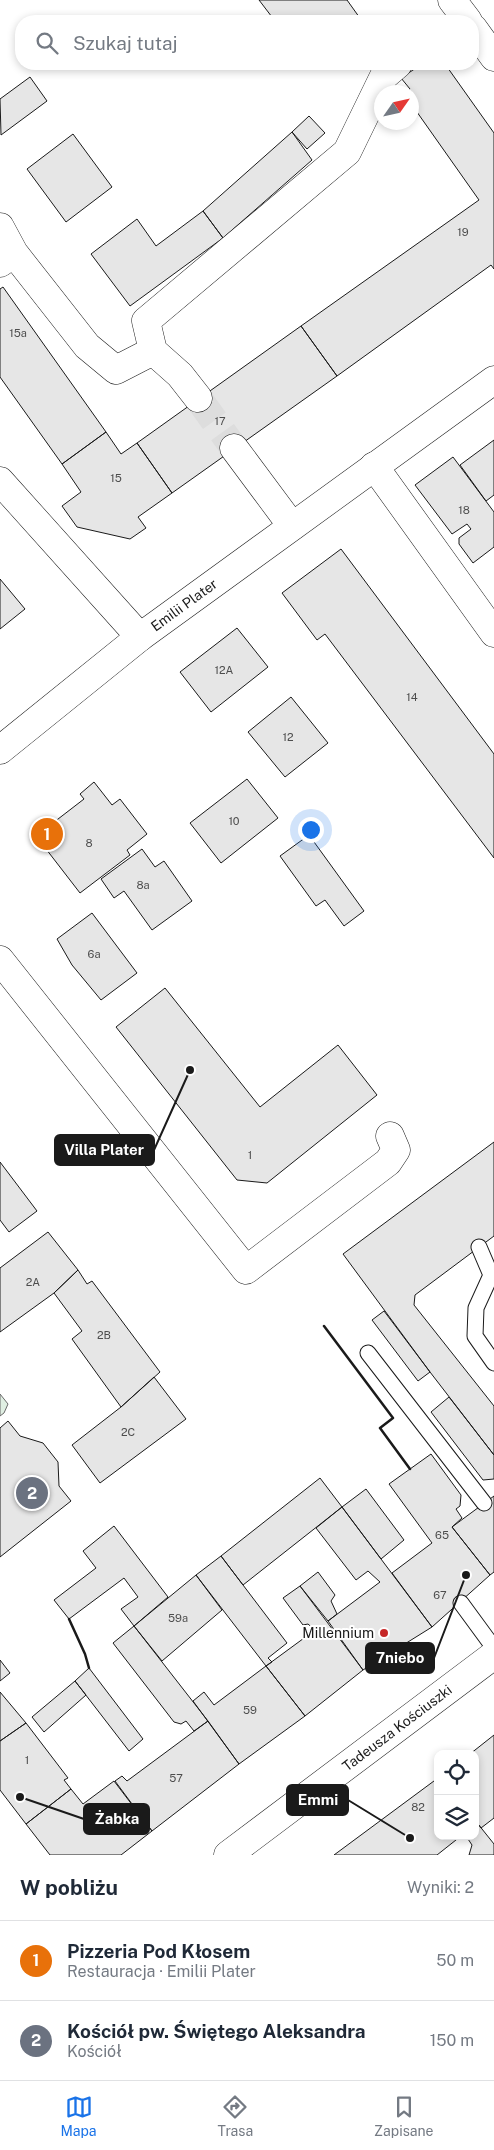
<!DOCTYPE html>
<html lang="pl">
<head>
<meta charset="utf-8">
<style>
	:root { --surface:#fff; --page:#f2f2f3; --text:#1f2937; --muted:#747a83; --line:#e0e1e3; --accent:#1a73e8 }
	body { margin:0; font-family:"Public Sans",sans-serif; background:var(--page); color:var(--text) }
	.controls { position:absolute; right:15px; bottom:15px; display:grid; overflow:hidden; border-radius:10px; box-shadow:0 2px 8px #0003 }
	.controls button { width:45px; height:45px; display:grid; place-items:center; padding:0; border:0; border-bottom:1px solid var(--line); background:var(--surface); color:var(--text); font:25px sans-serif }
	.compass { position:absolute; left:374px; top:85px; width:45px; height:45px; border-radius:50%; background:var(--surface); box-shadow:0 2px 8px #0003; rotate:56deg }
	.you { position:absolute; left:310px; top:829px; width:18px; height:18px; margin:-12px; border:4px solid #fff; border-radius:50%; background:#1a73e8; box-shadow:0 0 0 8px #1a73e833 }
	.badge { display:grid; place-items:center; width:32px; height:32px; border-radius:50%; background:var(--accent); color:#fff; font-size:16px; font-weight:700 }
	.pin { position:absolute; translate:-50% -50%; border:2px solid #fff; box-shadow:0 1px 5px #0006 }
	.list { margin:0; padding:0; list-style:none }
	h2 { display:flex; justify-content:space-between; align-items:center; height:65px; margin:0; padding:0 20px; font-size:21px }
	h2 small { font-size:16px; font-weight:400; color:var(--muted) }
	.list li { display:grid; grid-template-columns:32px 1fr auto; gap:15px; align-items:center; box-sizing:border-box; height:80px; padding:0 20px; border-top:1px solid var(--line) }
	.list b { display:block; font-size:19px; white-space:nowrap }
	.list p { margin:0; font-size:16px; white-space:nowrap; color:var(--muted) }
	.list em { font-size:16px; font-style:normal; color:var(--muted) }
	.icon { flex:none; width:28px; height:28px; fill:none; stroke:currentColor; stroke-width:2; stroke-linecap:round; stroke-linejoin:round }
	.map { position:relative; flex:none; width:494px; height:1855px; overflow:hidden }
	.search { position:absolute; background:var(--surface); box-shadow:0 2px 8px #0003; left:15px; right:15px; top:15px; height:55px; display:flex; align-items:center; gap:12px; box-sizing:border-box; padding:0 18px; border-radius:20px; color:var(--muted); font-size:19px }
	.sheet { height:225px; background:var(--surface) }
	nav { display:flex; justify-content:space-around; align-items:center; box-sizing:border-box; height:70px; border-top:1px solid var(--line); background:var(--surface); font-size:14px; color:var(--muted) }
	nav a { display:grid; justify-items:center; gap:2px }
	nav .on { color:var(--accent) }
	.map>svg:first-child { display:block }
	.green { fill:#e0efe3; stroke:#6a6a6a }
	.building { fill:#e6e6e6; stroke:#1a1a1a }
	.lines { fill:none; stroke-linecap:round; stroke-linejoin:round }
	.minor-tunnel { stroke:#ddd; stroke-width:28; stroke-dasharray:28 14; stroke-linecap:butt }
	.service-casing { stroke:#1a1a1a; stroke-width:17 }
	.minor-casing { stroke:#1a1a1a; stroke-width:29 }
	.tertiary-casing { stroke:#1a1a1a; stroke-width:29 }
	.service { stroke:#fff; stroke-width:15 }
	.minor { stroke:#fff; stroke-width:28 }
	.tertiary { stroke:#fff; stroke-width:28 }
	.wall { stroke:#1a1a1a; stroke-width:2.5 }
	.poi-dot { fill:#c62828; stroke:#fff; stroke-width:2 }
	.labels { text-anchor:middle; stroke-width:4; stroke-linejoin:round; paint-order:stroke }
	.number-label { font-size:11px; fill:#4d4d4d }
	.street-label { font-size:14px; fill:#1a1a1a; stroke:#fff }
	.poi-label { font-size:14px; fill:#1a1a1a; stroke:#fff; text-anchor:end }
	.leader { fill:none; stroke:#1a1a1a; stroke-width:2 }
	.callout-dot { fill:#1a1a1a; stroke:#fff; stroke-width:2 }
	.callout { fill:#1a1a1a; stroke:#1a1a1a; stroke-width:2 }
	.callout-label { font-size:15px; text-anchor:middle; font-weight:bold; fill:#fff }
</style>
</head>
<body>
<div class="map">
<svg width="494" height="1855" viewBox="0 0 494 1855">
	<rect width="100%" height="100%" fill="#fff"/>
	<path class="green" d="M 0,1394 L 8,1404 L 4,1413 L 0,1416 Z"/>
	<path class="building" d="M 259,0 L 347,0 L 362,21 L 275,21 Z
		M 422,64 L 445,64 L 494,133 L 494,269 L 491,265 L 337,376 L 301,326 L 479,200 L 412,105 L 412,92 L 405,92 L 410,89 L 401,78 Z
		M 30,77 L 47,101 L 1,135 L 0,99 Z
		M 309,116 L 325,133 L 307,149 L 292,132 Z
		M 292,132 L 312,160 L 223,238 L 203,211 Z
		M 73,134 L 112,187 L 66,222 L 27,169 Z
		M 203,211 L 223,238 L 130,306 L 91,254 L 137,219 L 156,246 Z
		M 3,287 L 106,432 L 62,464 L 0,377 L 0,289 Z
		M 301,326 L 337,376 L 172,493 L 137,443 Z
		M 106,432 L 121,454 L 137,443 L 172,493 L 138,517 L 146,528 L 130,539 L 77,527 L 62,506 L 81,492 L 62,464 Z
		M 494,440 L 494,495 L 486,501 L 460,465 Z
		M 453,457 L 494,512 L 494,547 L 473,563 L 459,544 L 459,538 L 471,529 L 467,524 L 452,534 L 415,485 Z
		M 341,549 L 494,754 L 494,858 L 325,634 L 317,640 L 282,593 Z
		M 0,579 L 25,609 L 0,629 Z
		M 237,628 L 268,667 L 211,712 L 180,672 Z
		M 291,697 L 328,743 L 285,777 L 248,732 Z
		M 247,779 L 278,818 L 221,863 L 190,823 Z
		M 94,782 L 112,805 L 120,799 L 147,834 L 127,850 L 130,855 L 80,893 L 36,836 L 84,799 L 80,794 Z
		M 309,835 L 364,911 L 344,926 L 325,900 L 316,906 L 280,856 Z
		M 142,849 L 155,867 L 164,861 L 192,901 L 152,930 L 124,891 L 114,898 L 101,879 Z
		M 92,913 L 137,973 L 101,1000 L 72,965 L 57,939 Z
		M 165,988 L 260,1107 L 338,1045 L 377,1095 L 267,1183 L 237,1180 L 116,1027 Z
		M 494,1142 L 494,1236 L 415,1295 L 414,1305 L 494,1406 L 494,1455 L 430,1372 L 343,1254 Z
		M 0,1162 L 37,1211 L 9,1232 L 0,1220 Z
		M 48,1232 L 78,1270 L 54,1293 L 0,1332 L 0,1268 Z
		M 78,1270 L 87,1284 L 92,1281 L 160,1372 L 121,1407 L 72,1339 L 82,1331 L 54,1293 Z
		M 384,1311 L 430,1372 L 418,1381 L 372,1320 Z
		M 154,1377 L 186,1419 L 100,1483 L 72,1445 L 121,1407 Z
		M 449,1397 L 494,1455 L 494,1479 L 483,1480 L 431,1412 Z
		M 8,1421 L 20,1436 L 43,1443 L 58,1462 L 59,1486 L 71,1501 L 0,1557 L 0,1428 Z
		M 431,1454 L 461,1495 L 460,1506 L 456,1509 L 462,1518 L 452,1527 L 490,1575 L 432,1627 L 392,1573 L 432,1543 L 389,1484 Z
		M 320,1478 L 342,1507 L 243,1585 L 221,1556 Z
		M 366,1489 L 404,1540 L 381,1559 L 342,1507 Z
		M 494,1496 L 494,1572 L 490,1575 L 452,1527 Z
		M 342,1507 L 432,1627 L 363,1670 L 328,1621 L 380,1582 L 368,1571 L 356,1580 L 316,1528 Z
		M 114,1526 L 168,1597 L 134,1626 L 121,1609 L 138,1597 L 124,1578 L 69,1619 L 54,1600 L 96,1568 L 83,1551 Z
		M 221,1556 L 287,1643 L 268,1658 L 272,1662 L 266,1666 L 196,1575 Z
		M 318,1572 L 335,1595 L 331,1601 L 337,1614 L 328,1621 L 300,1586 Z
		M 196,1575 L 222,1610 L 162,1661 L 134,1626 Z
		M 300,1586 L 363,1670 L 305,1716 L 266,1666 L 315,1630 L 308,1624 L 303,1625 L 283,1598 Z
		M 134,1626 L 208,1721 L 194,1731 L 186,1721 L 181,1724 L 174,1722 L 113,1643 Z
		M 0,1660 L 10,1673 L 0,1681 Z
		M 266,1666 L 305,1716 L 239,1764 L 193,1701 L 204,1692 L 214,1705 Z
		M 89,1668 L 143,1739 L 129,1751 L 75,1681 Z
		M 75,1681 L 86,1695 L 44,1732 L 32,1717 Z
		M 0,1692 L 26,1723 L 0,1741 Z
		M 208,1721 L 239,1764 L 152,1831 L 115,1781 L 122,1776 L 127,1781 Z
		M 26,1723 L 68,1778 L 64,1780 L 71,1789 L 26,1824 L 0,1790 L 0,1741 Z
		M 494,1735 L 494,1818 L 481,1828 L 475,1820 L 475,1754 L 470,1754 Z
		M 438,1778 L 438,1836 L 461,1836 L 437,1855 L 334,1855 Z
		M 114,1781 L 152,1831 L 121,1855 L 50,1855 L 26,1824 L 71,1789 L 83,1804 Z
		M 478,1824 L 494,1844 L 494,1855 L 469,1855 L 472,1845 L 466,1836 L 475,1836 L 475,1826 Z"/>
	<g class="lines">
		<path class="minor-tunnel" d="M 198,398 L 234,448"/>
		<defs>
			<path id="service" d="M 479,1247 L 491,1275 L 476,1308 L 475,1336 L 494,1363
				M 368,1353 L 484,1503
				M 461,1603 L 494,1648"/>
			<path id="minor" d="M 452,0 L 468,21
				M 473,28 L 494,57
				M 0,227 L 14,253
				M 0,263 L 14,253 L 87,346 L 116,370 L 153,351 L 146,321 L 347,152 L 384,76 L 398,64
				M 153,351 L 180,375 L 198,398
				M 234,448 L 292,526
				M 374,466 L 494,633
				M 0,481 L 140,637
				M 0,960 L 246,1270 L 388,1162 L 396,1150 L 390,1136"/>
			<path id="tertiary" d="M 0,750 L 140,637 L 494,380
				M 228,1855 L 494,1655"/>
		</defs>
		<use href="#service" class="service-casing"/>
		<use href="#minor" class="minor-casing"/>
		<use href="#tertiary" class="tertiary-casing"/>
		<use href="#service" class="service"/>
		<use href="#minor" class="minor"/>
		<use href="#tertiary" class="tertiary"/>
		<path class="wall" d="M 324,1326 L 393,1418 L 380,1428 L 410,1469
			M 69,1619 L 85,1654 L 89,1668"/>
	</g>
	<circle class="poi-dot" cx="384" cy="1633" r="5"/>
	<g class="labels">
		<g class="number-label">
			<text x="463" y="236">19</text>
			<text x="18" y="337">15a</text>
			<text x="220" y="425">17</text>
			<text x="116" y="482">15</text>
			<text x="464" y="514">18</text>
			<text x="224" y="674">12A</text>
			<text x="412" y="701">14</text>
			<text x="288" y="741">12</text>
			<text x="234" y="825">10</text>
			<text x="89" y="847">8</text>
			<text x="143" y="889">8a</text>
			<text x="94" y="958">6a</text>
			<text x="250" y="1159">1</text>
			<text x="33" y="1286">2A</text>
			<text x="104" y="1339">2B</text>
			<text x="128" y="1436">2C</text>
			<text x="442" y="1539">65</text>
			<text x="440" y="1599">67</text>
			<text x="178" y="1622">59a</text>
			<text x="250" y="1714">59</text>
			<text x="27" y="1764">1</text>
			<text x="176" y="1782">57</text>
			<text x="418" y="1811">82</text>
		</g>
		<g class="street-label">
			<text transform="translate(184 605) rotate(-36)" y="5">Emilii Plater</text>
			<text transform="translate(397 1728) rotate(-37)" y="5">Tadeusza Kościuszki</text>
		</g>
		<g class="poi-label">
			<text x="374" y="1638">Millennium</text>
		</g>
	</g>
	<path class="leader" d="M190 1070L154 1150M466 1575L434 1658M410 1838L348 1800M20 1797L84 1819"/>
	<g class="callout-dot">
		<circle cx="190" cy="1070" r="5"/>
		<circle cx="466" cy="1575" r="5"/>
		<circle cx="410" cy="1838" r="5"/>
		<circle cx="20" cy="1797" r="5"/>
	</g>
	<g class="callout">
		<rect x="55" y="1135" width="99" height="30" rx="5"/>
		<rect x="366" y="1643" width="68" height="30" rx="5"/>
		<rect x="287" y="1785" width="61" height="30" rx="5"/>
		<rect x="84" y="1804" width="65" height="30" rx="5"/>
	</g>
	<g class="callout-label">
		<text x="104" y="1155">Villa Plater</text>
		<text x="400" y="1663">7niebo</text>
		<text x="318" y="1805">Emmi</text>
		<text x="117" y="1824">Żabka</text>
	</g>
</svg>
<div class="controls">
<button><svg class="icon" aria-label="locate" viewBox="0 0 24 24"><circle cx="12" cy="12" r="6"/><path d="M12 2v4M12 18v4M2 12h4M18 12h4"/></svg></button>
<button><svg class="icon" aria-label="layers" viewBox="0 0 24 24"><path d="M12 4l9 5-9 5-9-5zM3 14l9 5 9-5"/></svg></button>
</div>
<svg class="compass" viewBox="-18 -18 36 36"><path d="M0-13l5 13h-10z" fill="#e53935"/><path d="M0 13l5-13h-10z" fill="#747a83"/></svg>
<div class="you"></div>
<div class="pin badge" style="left:47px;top:834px;background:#e8710a">1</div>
<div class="pin badge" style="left:32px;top:1493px;background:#6b7280">2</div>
<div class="search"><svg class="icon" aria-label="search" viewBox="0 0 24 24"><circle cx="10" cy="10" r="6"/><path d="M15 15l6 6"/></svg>Szukaj tutaj</div>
</div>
<section class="sheet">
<h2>W pobliżu<small>Wyniki: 2</small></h2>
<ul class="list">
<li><span class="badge" style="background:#e8710a">1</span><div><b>Pizzeria Pod Kłosem</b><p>Restauracja · Emilii Plater</p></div><em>50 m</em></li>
<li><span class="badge" style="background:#6b7280">2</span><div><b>Kościół pw. Świętego Aleksandra</b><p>Kościół</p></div><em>150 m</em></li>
</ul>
</section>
<nav>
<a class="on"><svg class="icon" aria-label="map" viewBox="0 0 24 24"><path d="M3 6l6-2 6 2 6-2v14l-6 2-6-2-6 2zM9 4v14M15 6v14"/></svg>Mapa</a>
<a><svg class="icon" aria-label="directions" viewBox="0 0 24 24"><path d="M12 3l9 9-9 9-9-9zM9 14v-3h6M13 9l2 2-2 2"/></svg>Trasa</a>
<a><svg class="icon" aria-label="saved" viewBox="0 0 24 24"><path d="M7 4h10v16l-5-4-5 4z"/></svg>Zapisane</a>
</nav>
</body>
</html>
